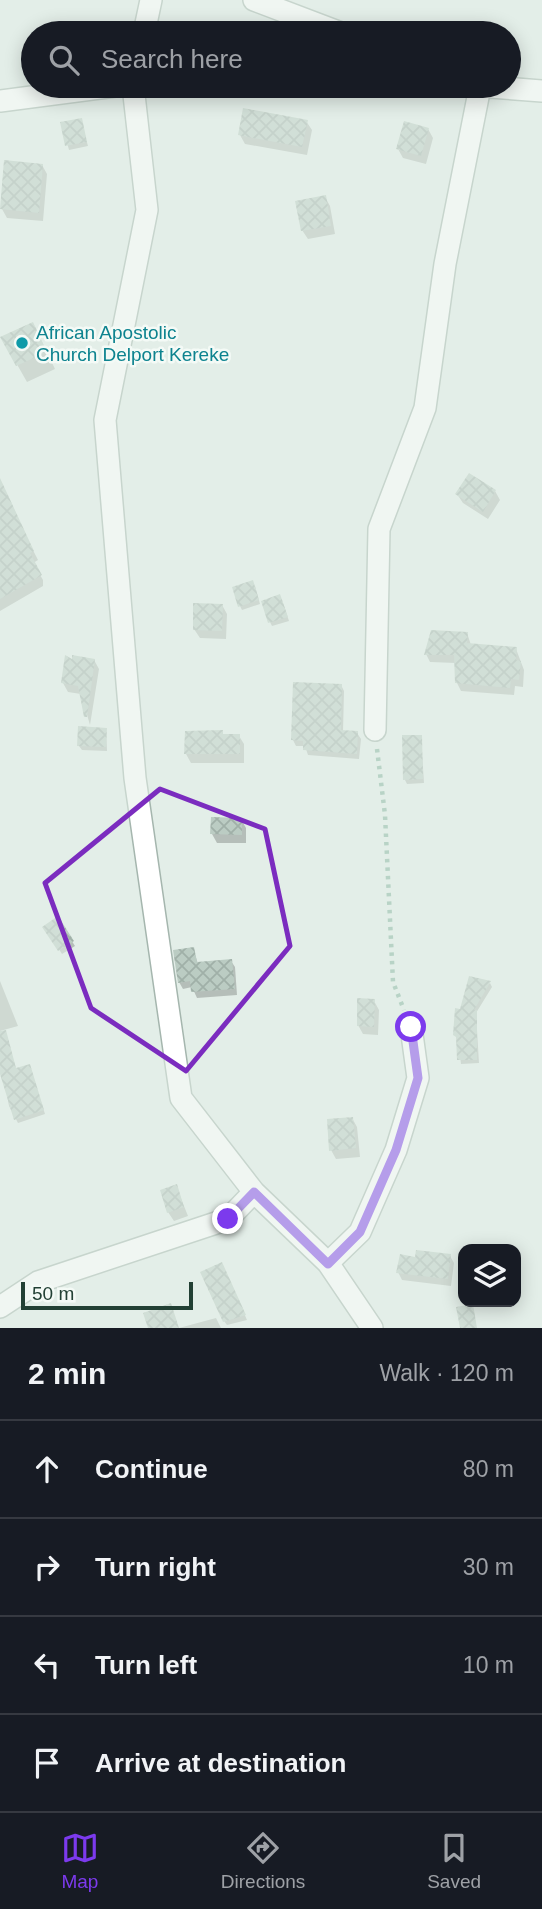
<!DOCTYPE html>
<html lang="en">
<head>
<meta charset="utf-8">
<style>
	:root { --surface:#171b24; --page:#242831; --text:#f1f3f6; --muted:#9ea1a6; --line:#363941; --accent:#7c3aed }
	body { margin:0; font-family:Helvetica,sans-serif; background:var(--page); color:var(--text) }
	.controls { position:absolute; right:21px; bottom:21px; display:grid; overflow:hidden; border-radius:14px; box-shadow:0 4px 18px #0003 }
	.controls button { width:63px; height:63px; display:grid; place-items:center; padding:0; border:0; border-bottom:2px solid var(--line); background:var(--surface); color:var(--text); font:35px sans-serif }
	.scale { position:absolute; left:21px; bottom:18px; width:172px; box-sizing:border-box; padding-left:7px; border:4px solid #224034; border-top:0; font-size:19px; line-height:24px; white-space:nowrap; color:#224034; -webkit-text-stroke:5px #f4faf6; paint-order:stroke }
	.stop { position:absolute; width:21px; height:21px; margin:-16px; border:5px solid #7c3aed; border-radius:50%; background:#fff }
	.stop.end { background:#7c3aed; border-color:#fff; box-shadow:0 2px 7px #0008 }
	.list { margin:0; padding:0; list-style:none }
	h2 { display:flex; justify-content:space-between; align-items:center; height:91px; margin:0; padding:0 28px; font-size:30px }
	h2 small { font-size:23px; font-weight:400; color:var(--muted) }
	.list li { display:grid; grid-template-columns:46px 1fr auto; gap:21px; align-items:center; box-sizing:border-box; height:98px; padding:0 28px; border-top:2px solid var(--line) }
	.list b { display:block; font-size:26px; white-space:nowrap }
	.list em { font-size:23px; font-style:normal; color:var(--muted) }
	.icon { flex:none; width:38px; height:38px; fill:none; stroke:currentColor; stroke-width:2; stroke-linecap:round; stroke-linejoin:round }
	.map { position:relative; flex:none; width:542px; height:1328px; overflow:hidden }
	.search { position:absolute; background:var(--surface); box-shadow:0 4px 18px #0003; left:21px; right:21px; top:21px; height:77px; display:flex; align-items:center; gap:18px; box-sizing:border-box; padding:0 24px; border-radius:38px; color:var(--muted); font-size:26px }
	.sheet { height:483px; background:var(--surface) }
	nav { display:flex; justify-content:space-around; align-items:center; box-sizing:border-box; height:98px; border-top:2px solid var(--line); background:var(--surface); font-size:19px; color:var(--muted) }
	nav a { display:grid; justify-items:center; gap:4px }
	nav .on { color:var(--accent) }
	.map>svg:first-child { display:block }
	.shadow { fill:#0003 }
	.building { fill:url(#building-cross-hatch) }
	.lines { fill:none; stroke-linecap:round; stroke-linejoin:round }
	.minor-casing { stroke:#a5b6ae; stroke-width:24 }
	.path { stroke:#83b29e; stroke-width:4.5; stroke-dasharray:3.5 5; stroke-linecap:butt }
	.minor { stroke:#fff; stroke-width:21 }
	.route { stroke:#7c3aed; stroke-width:9 }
	.marked { fill:none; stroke:#7b2cbf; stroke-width:5; stroke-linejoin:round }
	.culture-dot { fill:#0f9aa8; stroke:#f4faf6; stroke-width:2.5 }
	.labels { text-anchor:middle; stroke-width:5; stroke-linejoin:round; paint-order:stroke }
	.culture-label { font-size:19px; fill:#0d838f; stroke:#f4faf6; text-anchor:start }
</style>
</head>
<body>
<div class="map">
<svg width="542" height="1328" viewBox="0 0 542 1328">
	<defs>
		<pattern id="building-cross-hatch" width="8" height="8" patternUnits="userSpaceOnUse" patternTransform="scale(1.75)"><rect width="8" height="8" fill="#bbccc3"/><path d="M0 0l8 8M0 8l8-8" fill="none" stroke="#a0b0a8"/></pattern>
	</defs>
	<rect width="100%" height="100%" fill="#e3eee8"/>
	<path class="shadow" d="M 81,120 L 88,146 L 69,150 L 62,124 Z
		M 306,121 L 312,130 L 307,155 L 245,144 L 240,135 Z
		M 428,129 L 433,138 L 426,164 L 403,158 L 398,149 Z
		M 42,165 L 47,174 L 43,221 L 7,218 L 2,209 Z
		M 325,197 L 330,206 L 335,234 L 308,239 L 302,230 Z
		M 2,338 L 41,340 L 55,369 L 27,382 Z
		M 0,485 L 38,560 L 33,563 L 43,580 L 43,586 L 0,611 Z
		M 495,491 L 500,500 L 488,519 L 463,503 L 457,494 Z
		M 255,586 L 260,604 L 242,610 L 240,606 Z
		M 282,600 L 289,621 L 272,626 L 270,622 Z
		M 222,605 L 227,614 L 226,639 L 200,638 L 194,629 Z
		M 467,633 L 471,645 L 516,649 L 524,670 L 523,687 L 515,686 L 514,695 L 461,691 L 457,683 L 456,663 L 430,662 L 426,654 Z
		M 94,660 L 99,669 L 90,725 L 81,694 L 68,692 L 63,683 L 75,662 Z
		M 341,685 L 344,691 L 343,732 L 357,733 L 361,739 L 359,759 L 308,755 L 305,746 L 296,746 L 293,740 Z
		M 106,729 L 107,751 L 82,750 L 79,746 Z
		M 239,736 L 244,744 L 244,763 L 191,763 L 186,754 Z
		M 421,737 L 424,783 L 407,784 L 405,780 Z
		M 241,819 L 246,828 L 246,843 L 217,843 L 212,834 Z
		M 58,919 L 75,946 L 62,954 L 45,927 Z
		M 193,948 L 198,964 L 231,961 L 235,967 L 237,995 L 197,998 L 192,987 L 183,989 L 179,982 Z
		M 0,981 L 18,1026 L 0,1031 Z
		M 490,983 L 492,987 L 476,1013 L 479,1063 L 461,1064 L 458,1039 L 461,1011 Z
		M 374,1001 L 379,1010 L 378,1035 L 363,1034 L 358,1025 Z
		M 31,1071 L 45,1114 L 18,1123 L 9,1106 L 3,1072 Z
		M 352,1118 L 357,1127 L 360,1157 L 336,1159 L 331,1150 Z
		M 176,1186 L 188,1216 L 174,1221 L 168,1212 Z
		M 450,1256 L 454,1263 L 451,1286 L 402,1280 L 398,1272 L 416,1259 Z
		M 224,1268 L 247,1320 L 227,1325 L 224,1321 Z
		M 216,1318 L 221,1328 L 179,1328 Z"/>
	<path class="building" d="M 243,108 L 308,120 L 302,147 L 238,135 Z
		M 82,118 L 87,142 L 65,146 L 60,122 Z
		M 404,121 L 429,128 L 421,156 L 396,149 Z
		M 4,160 L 43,164 L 39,213 L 0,209 Z
		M 326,195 L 331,226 L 301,231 L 295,201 Z
		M 33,322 L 47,352 L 16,366 L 0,337 Z
		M 469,473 L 496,490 L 483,512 L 455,494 Z
		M 0,478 L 34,551 L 30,553 L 42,575 L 0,599 Z
		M 253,580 L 259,600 L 238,607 L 232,587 Z
		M 280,594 L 288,617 L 268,623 L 261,601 Z
		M 193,603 L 223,604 L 222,631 L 193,630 Z
		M 431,630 L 468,632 L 467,643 L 517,647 L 516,660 L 521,661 L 519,680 L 511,679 L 510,688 L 455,683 L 454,655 L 424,655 Z
		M 65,655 L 72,659 L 72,655 L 95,659 L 87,717 L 84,717 L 78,686 L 61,683 Z
		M 293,682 L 342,684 L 341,730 L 358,731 L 357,754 L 303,750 L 303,741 L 291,740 Z
		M 78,726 L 107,728 L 106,747 L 77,746 Z
		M 223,730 L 223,734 L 240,734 L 240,754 L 184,754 L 185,731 Z
		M 402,735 L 422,735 L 423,779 L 403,780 Z
		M 211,817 L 242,818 L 242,835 L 210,834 Z
		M 58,916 L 74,941 L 58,951 L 42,927 Z
		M 194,947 L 197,962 L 232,959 L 235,989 L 191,992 L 190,981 L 178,983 L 173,950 Z
		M 469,976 L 491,981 L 474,1010 L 477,1010 L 477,1060 L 457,1060 L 456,1037 L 453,1035 L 455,1008 L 460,1009 Z
		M 357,998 L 375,999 L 374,1027 L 357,1026 Z
		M 6,1030 L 16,1068 L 30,1064 L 44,1110 L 14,1120 L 0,1074 L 0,1031 Z
		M 353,1117 L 356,1148 L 329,1151 L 327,1119 Z
		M 177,1184 L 184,1207 L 167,1213 L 160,1190 Z
		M 416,1250 L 451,1254 L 448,1279 L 396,1273 L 400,1254 L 415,1257 Z
		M 222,1262 L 246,1315 L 223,1322 L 200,1272 Z
		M 171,1303 L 179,1328 L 148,1328 L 143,1313 Z
		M 473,1304 L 477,1328 L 460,1328 L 456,1307 Z"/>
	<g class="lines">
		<defs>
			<path id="minor" d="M 254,0 L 341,33
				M 144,33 L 151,0
				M 133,86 L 147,210 L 105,420 L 135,778 L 181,1098 L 254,1192 L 328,1263 L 372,1328
				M 477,86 L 542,91
				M 0,101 L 115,86
				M 375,730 L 379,529 L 425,408 L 445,264 L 480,87
				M 328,1263 L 360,1232 L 396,1150 L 418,1078 L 411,1027
				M 0,1307 L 38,1282 L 228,1219 L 254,1192"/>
		</defs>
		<use href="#minor" class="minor-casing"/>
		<path class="path" d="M 377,749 L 385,815 L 393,982 L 404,1010"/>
		<use href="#minor" class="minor"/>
	</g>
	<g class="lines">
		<path class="route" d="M 228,1219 L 254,1192 L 328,1264 L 360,1232 L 396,1150 L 418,1078 L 411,1027"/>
	</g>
	<path d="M0 0H542V1328H0ZM 160,789 L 265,829 L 290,946 L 186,1071 L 91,1008 L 45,883 Z" fill="#e3eee8" fill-opacity=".55" fill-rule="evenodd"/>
	<path class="marked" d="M 160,789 L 265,829 L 290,946 L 186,1071 L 91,1008 L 45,883 Z"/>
	<circle class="culture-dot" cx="22" cy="343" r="7"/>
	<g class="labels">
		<g class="culture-label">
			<text x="36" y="339">African Apostolic<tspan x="36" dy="22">Church Delport Kereke</tspan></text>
		</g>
	</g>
</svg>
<div class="controls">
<button><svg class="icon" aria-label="layers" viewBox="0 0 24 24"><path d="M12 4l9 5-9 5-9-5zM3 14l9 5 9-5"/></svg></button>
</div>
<div class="scale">50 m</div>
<div class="stop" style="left:411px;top:1027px"></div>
<div class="stop end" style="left:228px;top:1219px"></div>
<div class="search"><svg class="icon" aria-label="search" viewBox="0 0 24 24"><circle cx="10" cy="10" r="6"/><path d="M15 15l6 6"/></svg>Search here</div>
</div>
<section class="sheet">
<h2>2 min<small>Walk · 120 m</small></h2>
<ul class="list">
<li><svg class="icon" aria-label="ahead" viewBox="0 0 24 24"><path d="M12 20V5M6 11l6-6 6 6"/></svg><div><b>Continue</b></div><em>80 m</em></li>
<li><svg class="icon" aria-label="right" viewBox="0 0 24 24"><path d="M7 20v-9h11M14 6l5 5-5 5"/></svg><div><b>Turn right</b></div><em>30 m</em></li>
<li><svg class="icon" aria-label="left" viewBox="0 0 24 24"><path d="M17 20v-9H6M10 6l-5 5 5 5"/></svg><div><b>Turn left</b></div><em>10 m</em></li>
<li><svg class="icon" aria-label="arrive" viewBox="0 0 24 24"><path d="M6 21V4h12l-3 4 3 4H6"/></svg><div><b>Arrive at destination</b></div></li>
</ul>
</section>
<nav>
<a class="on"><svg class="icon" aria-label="map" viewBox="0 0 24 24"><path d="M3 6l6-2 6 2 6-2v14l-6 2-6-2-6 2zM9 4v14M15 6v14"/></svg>Map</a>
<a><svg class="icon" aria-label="directions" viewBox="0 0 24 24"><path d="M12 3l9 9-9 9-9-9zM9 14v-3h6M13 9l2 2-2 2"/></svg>Directions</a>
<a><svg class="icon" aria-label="saved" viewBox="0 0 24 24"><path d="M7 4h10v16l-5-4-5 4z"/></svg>Saved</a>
</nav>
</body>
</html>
